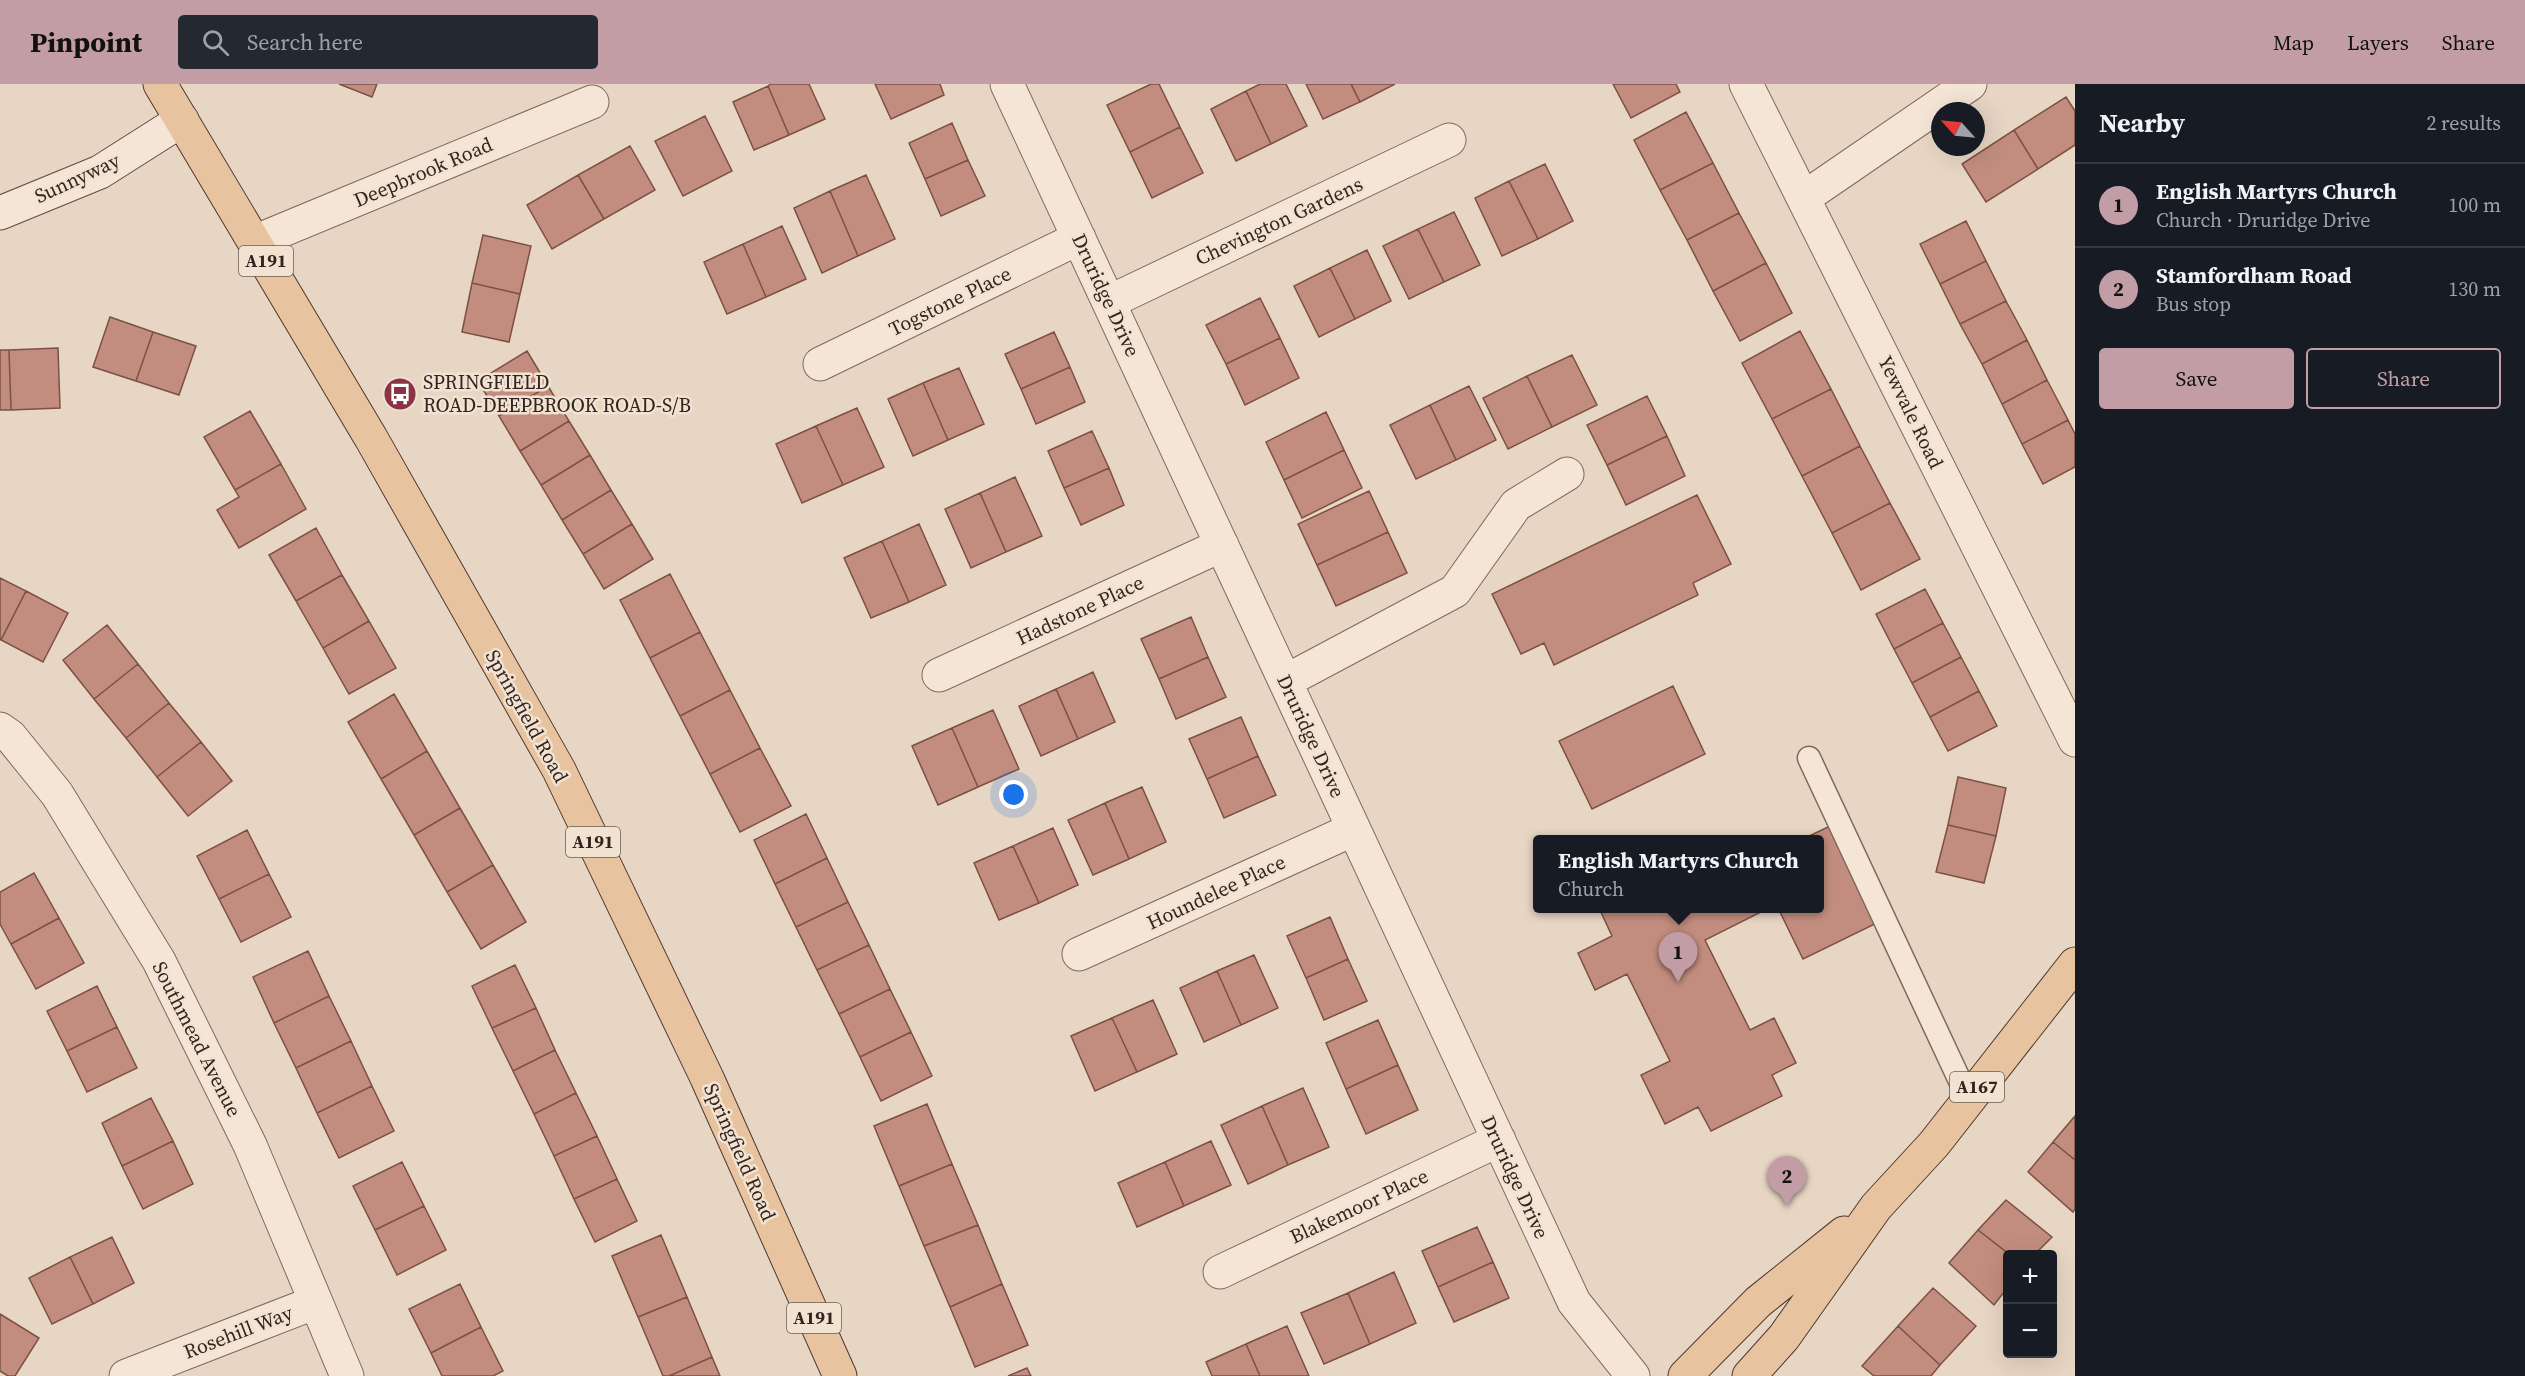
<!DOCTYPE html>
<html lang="en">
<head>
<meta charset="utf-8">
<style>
	:root { --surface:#171b24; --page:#242831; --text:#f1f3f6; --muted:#9ea1a6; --line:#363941; --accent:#c29da6 }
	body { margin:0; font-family:"Source Serif 4",serif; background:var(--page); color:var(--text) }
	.controls { position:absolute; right:18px; bottom:18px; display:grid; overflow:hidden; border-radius:6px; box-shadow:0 6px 24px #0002 }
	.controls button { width:54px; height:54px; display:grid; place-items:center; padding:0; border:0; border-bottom:2px solid var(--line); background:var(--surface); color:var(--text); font:30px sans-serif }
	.compass { position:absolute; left:1931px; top:18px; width:54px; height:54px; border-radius:50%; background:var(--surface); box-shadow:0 6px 24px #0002; rotate:297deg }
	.you { position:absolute; left:1014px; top:711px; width:21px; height:21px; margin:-15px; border:4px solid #fff; border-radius:50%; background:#1a73e8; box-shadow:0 0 0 9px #1a73e833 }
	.badge { display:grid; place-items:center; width:39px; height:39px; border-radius:50%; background:var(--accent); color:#111; font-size:20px; font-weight:700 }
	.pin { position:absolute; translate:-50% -50px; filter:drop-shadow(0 2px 3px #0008) }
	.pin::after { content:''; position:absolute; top:32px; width:21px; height:18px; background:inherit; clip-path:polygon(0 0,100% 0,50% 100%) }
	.popup { position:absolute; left:1533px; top:751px; width:291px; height:78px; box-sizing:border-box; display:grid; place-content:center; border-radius:6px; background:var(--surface); filter:drop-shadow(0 2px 4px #0005); font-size:20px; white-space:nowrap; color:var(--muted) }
	.popup b { font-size:22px; color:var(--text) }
	.popup::after { content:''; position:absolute; left:50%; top:100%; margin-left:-12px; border:12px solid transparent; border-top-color:var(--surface) }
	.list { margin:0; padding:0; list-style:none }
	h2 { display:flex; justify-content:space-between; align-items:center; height:78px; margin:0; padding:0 24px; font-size:26px }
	h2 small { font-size:20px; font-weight:400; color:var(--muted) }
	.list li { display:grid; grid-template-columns:39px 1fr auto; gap:18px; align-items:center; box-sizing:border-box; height:84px; padding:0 24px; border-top:2px solid var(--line) }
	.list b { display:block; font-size:22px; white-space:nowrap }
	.list p { margin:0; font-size:20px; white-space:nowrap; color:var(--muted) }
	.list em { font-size:20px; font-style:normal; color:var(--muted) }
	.actions { display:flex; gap:12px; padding:18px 24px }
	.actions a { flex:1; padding:14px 0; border:2px solid var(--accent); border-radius:6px; text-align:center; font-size:21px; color:var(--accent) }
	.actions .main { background:var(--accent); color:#111 }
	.icon { flex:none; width:33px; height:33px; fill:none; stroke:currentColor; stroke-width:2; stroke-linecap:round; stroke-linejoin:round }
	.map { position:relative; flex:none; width:2075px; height:1292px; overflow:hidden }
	header { display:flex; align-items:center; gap:36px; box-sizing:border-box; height:84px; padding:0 30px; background:var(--accent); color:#111 }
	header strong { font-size:28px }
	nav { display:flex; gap:33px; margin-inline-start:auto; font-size:21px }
	.search { width:420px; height:54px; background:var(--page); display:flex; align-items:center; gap:15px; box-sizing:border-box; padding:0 21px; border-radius:6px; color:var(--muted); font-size:22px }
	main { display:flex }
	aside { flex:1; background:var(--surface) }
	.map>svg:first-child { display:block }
	.building { fill:#c28d7e; stroke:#7d5045; stroke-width:1.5 }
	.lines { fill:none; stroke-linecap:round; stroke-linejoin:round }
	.lane-casing { stroke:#81685c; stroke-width:25 }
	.street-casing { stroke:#81685c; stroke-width:35 }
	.secondary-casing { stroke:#634a3f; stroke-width:35 }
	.primary-casing { stroke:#4f3830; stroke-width:35 }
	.lane { stroke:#f4e5d6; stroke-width:22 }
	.street { stroke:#f4e5d6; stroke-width:33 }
	.secondary { stroke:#f4e5d6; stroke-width:33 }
	.primary { stroke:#e8c39f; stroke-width:33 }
	.labels { text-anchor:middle; stroke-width:5; stroke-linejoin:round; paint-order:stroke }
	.shield { fill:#f1e2d2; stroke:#6b5d55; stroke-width:1.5 }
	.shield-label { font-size:18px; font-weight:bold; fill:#32241f }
	.street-label { font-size:20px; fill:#32241f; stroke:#f1e2d2 }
	.poi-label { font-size:20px; fill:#32241f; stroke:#f1e2d2; text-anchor:start }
</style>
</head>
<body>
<header>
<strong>Pinpoint</strong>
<div class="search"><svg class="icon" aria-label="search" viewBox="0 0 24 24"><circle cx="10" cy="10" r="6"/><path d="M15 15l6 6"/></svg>Search here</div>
<nav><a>Map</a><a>Layers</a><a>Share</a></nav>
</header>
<main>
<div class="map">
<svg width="2075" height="1292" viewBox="0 0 2075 1292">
	<rect width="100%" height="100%" fill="#e8d6c4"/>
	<path class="building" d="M 339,0 L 377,0 L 372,13 Z
		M 771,0 L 809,0 L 825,35 L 789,51 L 768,2 Z
		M 875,0 L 940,0 L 944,11 L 891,35 Z
		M 1151,0 L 1159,0 L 1180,43 L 1130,68 L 1107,21 Z
		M 1260,0 L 1286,0 L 1307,42 L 1271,60 L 1246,7 Z
		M 1306,0 L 1351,0 L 1360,18 L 1323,35 Z
		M 1351,0 L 1395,0 L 1360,18 Z
		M 1613,0 L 1676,0 L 1680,8 L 1631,34 Z
		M 768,2 L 789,51 L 754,66 L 733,18 Z
		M 1246,7 L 1271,60 L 1236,77 L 1211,25 Z
		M 2066,13 L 2075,27 L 2075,61 L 2038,85 L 2014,46 Z
		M 1686,28 L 1713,79 L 1660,106 L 1634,56 Z
		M 705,32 L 732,87 L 683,112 L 655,57 Z
		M 952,39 L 968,76 L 925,95 L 909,59 Z
		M 1180,43 L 1203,89 L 1152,114 L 1130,68 Z
		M 2014,46 L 2038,85 L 1986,118 L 1962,80 Z
		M 630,62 L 655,106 L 604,135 L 578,91 Z
		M 968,76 L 985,112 L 941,132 L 925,95 Z
		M 1713,79 L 1739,129 L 1687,156 L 1660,106 Z
		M 1545,80 L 1573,137 L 1538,155 L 1509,97 Z
		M 578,91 L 604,135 L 552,165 L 527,121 Z
		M 866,91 L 895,155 L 858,172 L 830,107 Z
		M 1509,97 L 1538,155 L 1502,172 L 1475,114 Z
		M 830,107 L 858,172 L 822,189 L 794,124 Z
		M 1454,128 L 1480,181 L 1444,198 L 1418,145 Z
		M 1739,129 L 1766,179 L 1713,207 L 1687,156 Z
		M 1966,137 L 1986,177 L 1940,200 L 1920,160 Z
		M 782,142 L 806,195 L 766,213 L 743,160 Z
		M 1418,145 L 1444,198 L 1409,215 L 1383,162 Z
		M 483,151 L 531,162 L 520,210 L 472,199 Z
		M 743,160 L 766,213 L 727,230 L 704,178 Z
		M 1367,166 L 1391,217 L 1355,235 L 1330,184 Z
		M 1986,177 L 2006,217 L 1960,240 L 1940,200 Z
		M 1766,179 L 1792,229 L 1740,257 L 1713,207 Z
		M 1330,184 L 1355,235 L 1319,253 L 1294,202 Z
		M 472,199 L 520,210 L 509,258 L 462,248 Z
		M 1260,214 L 1280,254 L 1226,280 L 1206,241 Z
		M 2006,217 L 2027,256 L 1982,280 L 1960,240 Z
		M 110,233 L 153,248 L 136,297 L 93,283 Z
		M 1800,247 L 1831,305 L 1772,335 L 1742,279 Z
		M 153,248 L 196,262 L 179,311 L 136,297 Z
		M 1054,248 L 1070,283 L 1021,305 L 1005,270 Z
		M 1280,254 L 1299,294 L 1245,321 L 1226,280 Z
		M 2027,256 L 2047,296 L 2002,320 L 1982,280 Z
		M 58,264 L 60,324 L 11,326 L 9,266 Z
		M 0,266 L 9,266 L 11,326 L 0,326 Z
		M 527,267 L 548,302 L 499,332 L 478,297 Z
		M 1572,271 L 1597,321 L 1552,343 L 1527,292 Z
		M 1070,283 L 1085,318 L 1036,340 L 1021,305 Z
		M 959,284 L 984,340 L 948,356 L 923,299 Z
		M 1527,292 L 1552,343 L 1508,365 L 1483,314 Z
		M 2047,296 L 2068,336 L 2022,360 L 2002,320 Z
		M 923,299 L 948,356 L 913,372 L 888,315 Z
		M 548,302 L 569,337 L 520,367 L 499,332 Z
		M 1469,302 L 1496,356 L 1456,376 L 1430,321 Z
		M 1831,305 L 1860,362 L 1802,392 L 1772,335 Z
		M 1647,312 L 1667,352 L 1607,381 L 1587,341 Z
		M 1430,321 L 1456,376 L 1416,395 L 1390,341 Z
		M 857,324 L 884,383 L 843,401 L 816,342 Z
		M 250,327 L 281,380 L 235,406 L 204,353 Z
		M 1326,328 L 1344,366 L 1284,396 L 1266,358 Z
		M 2068,336 L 2075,350 L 2075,383 L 2043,400 L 2022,360 Z
		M 569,337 L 590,371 L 541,401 L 520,367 Z
		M 816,342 L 843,401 L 802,419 L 776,360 Z
		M 1092,347 L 1109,384 L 1064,404 L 1048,367 Z
		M 1667,352 L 1685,392 L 1626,421 L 1607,381 Z
		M 1860,362 L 1890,419 L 1832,449 L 1802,392 Z
		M 1344,366 L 1362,404 L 1302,434 L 1284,396 Z
		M 590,371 L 611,406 L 562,436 L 541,401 Z
		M 281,380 L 306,425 L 239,464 L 217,426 L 239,413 L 235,406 Z
		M 1109,384 L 1124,421 L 1081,441 L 1064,404 Z
		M 1015,393 L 1042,452 L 1006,468 L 980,409 Z
		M 611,406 L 632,440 L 583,470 L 562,436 Z
		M 1369,407 L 1388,448 L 1317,481 L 1298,440 Z
		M 980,409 L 1006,468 L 971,484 L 945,425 Z
		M 1697,411 L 1731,480 L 1693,499 L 1698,511 L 1554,581 L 1544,559 L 1521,570 L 1492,510 Z
		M 1890,419 L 1920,475 L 1861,506 L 1832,449 Z
		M 632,440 L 653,475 L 604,505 L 583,470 Z
		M 919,440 L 946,501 L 909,518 L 882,457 Z
		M 316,444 L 342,491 L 296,517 L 269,471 Z
		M 1388,448 L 1407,489 L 1336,522 L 1317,481 Z
		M 882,457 L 909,518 L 871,534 L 844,474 Z
		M 670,490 L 700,548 L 650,574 L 620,516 Z
		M 342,491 L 369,537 L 323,564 L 296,517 Z
		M 0,494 L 26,507 L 1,556 L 0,555 Z
		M 1925,505 L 1943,539 L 1894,565 L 1876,530 Z
		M 26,507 L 68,529 L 43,578 L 1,556 Z
		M 1191,533 L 1208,573 L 1159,595 L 1141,555 Z
		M 369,537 L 396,584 L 349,610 L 323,564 Z
		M 1943,539 L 1961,573 L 1912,599 L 1894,565 Z
		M 107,541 L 138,580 L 94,615 L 63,576 Z
		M 700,548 L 730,606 L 680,632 L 650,574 Z
		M 1208,573 L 1226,613 L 1176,635 L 1159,595 Z
		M 1961,573 L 1979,607 L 1930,633 L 1912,599 Z
		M 138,580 L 169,619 L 126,654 L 94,615 Z
		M 1093,588 L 1115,638 L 1078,655 L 1056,605 Z
		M 1673,602 L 1705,670 L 1592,725 L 1559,657 Z
		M 1056,605 L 1078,655 L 1041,672 L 1019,622 Z
		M 730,606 L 760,664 L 710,690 L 680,632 Z
		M 1979,607 L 1997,642 L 1948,667 L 1930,633 Z
		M 394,610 L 427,667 L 381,695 L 348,638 Z
		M 169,619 L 201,658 L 157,693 L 126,654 Z
		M 993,626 L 1019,685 L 978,703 L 952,644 Z
		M 1241,633 L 1258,672 L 1207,695 L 1189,655 Z
		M 952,644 L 978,703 L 938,721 L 912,662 Z
		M 201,658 L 232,697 L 188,732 L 157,693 Z
		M 760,664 L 791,722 L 740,748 L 710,690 Z
		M 427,667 L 460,724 L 414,751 L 381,695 Z
		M 1258,672 L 1276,711 L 1224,734 L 1207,695 Z
		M 1958,693 L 2006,704 L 1996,752 L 1948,741 Z
		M 1142,703 L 1166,758 L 1129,775 L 1105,719 Z
		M 1105,719 L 1129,775 L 1093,791 L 1068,736 Z
		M 460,724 L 493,781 L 447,808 L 414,751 Z
		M 806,730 L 827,774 L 775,800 L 754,756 Z
		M 1832,741 L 1879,838 L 1803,875 L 1778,824 L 1819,824 L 1819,756 L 1801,756 Z
		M 1948,741 L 1996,752 L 1984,799 L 1936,788 Z
		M 1053,744 L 1078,801 L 1039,819 L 1013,762 Z
		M 247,746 L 269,790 L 219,815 L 197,772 Z
		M 1013,762 L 1039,819 L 999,836 L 974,779 Z
		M 827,774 L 848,818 L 796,843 L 775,800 Z
		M 493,781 L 526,838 L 481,865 L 447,808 Z
		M 34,789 L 59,834 L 11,860 L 0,840 L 0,808 Z
		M 269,790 L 291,833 L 241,858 L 219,815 Z
		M 848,818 L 869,861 L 817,886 L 796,843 Z
		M 1599,824 L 1764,824 L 1765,826 L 1705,856 L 1750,946 L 1774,934 L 1796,979 L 1772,991 L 1782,1012 L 1711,1047 L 1698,1023 L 1665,1040 L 1641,991 L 1670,977 L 1627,890 L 1595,906 L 1578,869 L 1612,852 Z
		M 1330,833 L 1348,875 L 1306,894 L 1287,852 Z
		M 59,834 L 84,879 L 36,905 L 11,860 Z
		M 869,861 L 890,905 L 839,930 L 817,886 Z
		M 308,867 L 329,912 L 274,939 L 253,893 Z
		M 1254,871 L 1278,924 L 1241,941 L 1217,887 Z
		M 1348,875 L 1367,917 L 1324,936 L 1306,894 Z
		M 515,881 L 536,924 L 492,944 L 472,902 Z
		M 1217,887 L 1241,941 L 1204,958 L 1180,904 Z
		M 97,902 L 117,943 L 67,967 L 47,927 Z
		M 890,905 L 911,948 L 860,973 L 839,930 Z
		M 329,912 L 351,957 L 296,984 L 274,939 Z
		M 1153,916 L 1177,970 L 1137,988 L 1112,934 Z
		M 536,924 L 555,966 L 513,987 L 492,944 Z
		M 1112,934 L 1137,988 L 1095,1007 L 1071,952 Z
		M 1378,936 L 1398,981 L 1346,1005 L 1326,959 Z
		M 117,943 L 137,984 L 87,1008 L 67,967 Z
		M 911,948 L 932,992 L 881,1017 L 860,973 Z
		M 351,957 L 372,1002 L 317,1029 L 296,984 Z
		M 555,966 L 576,1009 L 534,1030 L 513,987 Z
		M 1398,981 L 1418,1026 L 1366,1050 L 1346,1005 Z
		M 372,1002 L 394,1047 L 339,1074 L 317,1029 Z
		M 1303,1004 L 1329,1063 L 1288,1081 L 1262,1022 Z
		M 576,1009 L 597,1052 L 554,1072 L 534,1030 Z
		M 151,1014 L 173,1057 L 122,1082 L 102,1039 Z
		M 927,1020 L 952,1080 L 899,1102 L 874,1042 Z
		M 1262,1022 L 1288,1081 L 1248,1100 L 1221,1041 Z
		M 2075,1032 L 2075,1076 L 2053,1058 Z
		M 597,1052 L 617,1095 L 574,1115 L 554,1072 Z
		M 173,1057 L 193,1100 L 143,1125 L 122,1082 Z
		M 1211,1057 L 1231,1101 L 1184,1122 L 1165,1078 Z
		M 2053,1058 L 2075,1076 L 2075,1125 L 2073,1128 L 2028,1088 Z
		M 402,1078 L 424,1122 L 375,1146 L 353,1102 Z
		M 1165,1078 L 1184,1122 L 1137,1143 L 1118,1099 Z
		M 952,1080 L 978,1141 L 924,1162 L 899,1102 Z
		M 617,1095 L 637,1137 L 595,1158 L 574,1115 Z
		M 2006,1116 L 2052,1153 L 2035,1170 L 2009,1170 L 1978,1146 Z
		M 424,1122 L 446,1166 L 397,1191 L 375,1146 Z
		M 978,1141 L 1002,1200 L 950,1223 L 924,1162 Z
		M 1477,1143 L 1493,1178 L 1438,1203 L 1422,1167 Z
		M 1978,1146 L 2009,1170 L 2008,1170 L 2008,1203 L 1994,1221 L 1949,1179 Z
		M 661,1151 L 687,1213 L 638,1233 L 612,1172 Z
		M 112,1153 L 134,1199 L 93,1220 L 70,1173 Z
		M 70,1173 L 93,1220 L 52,1240 L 29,1194 Z
		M 1493,1178 L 1509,1214 L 1454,1238 L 1438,1203 Z
		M 1394,1188 L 1416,1239 L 1370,1260 L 1348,1209 Z
		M 460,1200 L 481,1243 L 431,1269 L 409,1225 Z
		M 1002,1200 L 1028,1261 L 975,1283 L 950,1223 Z
		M 1933,1204 L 1976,1242 L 1940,1281 L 1898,1242 Z
		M 1348,1209 L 1370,1260 L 1324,1280 L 1301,1229 Z
		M 687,1213 L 712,1273 L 669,1292 L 663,1292 L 638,1233 Z
		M 0,1230 L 39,1254 L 15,1292 L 8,1292 L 0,1287 Z
		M 1287,1242 L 1309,1292 L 1260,1292 L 1246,1260 Z
		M 1898,1242 L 1940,1281 L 1931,1292 L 1874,1292 L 1862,1282 Z
		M 481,1243 L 503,1287 L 493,1292 L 442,1292 L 431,1269 Z
		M 1246,1260 L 1260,1292 L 1212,1292 L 1206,1278 Z
		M 712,1273 L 720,1292 L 669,1292 Z
		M 1027,1284 L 1031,1292 L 1008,1292 Z"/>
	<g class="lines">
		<defs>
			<path id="lane" d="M 1809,674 L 1968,1014"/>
			<path id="street" d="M 1007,0 L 1574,1218 L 1633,1292
				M 1746,0 L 2075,656
				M 1805,113 L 1970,0
				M 254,158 L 592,18
				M 1109,218 L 1449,56
				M 820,280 L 1079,154
				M 939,591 L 1222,461
				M 1286,597 L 1455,507 L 1516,421 L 1567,390
				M 0,645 L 10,652 L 57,710 L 159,877 L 250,1061 L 347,1292
				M 1079,870 L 1354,745
				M 1220,1188 L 1499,1056
				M 126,1292 L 316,1218"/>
			<path id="secondary" d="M 0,129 L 100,88 L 182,36"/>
			<path id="primary" d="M 160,0 L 371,354 L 559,686 L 707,994 L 840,1292
				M 1685,1292 L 1758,1218 L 1844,1149
				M 1749,1292 L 1784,1253 L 1876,1123 L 1934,1060 L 2075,880"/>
		</defs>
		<use href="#lane" class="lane-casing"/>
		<use href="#street" class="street-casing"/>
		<use href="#secondary" class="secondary-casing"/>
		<use href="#primary" class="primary-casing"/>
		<use href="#lane" class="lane"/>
		<use href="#street" class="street"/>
		<use href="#secondary" class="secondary"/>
		<use href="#primary" class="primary"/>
	</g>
	<defs>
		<symbol id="bus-disc" viewBox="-11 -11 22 22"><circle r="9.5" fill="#893345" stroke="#f1e2d2"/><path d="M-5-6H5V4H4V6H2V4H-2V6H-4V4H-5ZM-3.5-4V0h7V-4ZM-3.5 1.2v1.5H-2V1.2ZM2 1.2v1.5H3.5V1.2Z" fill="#fff"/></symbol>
	</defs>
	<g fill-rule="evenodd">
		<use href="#bus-disc" x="381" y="291" width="38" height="38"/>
	</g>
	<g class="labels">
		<g class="shield">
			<rect x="239" y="162" width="54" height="30" rx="4.5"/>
			<rect x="566" y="743" width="54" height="30" rx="4.5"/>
			<rect x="1950" y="988" width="54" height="30" rx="4.5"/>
			<rect x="787" y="1219" width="54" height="30" rx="4.5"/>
		</g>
		<g class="shield-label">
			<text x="266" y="183">A191</text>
			<text x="593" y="764">A191</text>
			<text x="1977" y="1009">A167</text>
			<text x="814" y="1240">A191</text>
		</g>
		<g class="street-label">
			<text transform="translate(423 88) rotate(-23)" y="7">Deepbrook Road</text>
			<text transform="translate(77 94) rotate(-25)" y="7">Sunnyway</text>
			<text transform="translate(1279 137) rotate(-25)" y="7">Chevington Gardens</text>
			<text transform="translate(1106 211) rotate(65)" y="7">Druridge Drive</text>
			<text transform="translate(950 217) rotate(-26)" y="7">Togstone Place</text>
			<text transform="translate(1911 328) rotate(64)" y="7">Yewvale Road</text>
			<text transform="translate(1080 526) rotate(-25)" y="7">Hadstone Place</text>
			<text transform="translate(527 632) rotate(61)" y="7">Springfield Road</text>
			<text transform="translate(1311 652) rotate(65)" y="7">Druridge Drive</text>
			<text transform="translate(1216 808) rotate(-25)" y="7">Houndelee Place</text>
			<text transform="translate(197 955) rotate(63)" y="7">Southmead Avenue</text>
			<text transform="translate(740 1068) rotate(66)" y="7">Springfield Road</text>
			<text transform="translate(1515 1093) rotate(65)" y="7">Druridge Drive</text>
			<text transform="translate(1359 1122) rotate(-25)" y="7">Blakemoor Place</text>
			<text transform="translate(238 1248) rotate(-21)" y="7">Rosehill Way</text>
		</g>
		<g class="poi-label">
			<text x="423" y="305">SPRINGFIELD<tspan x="423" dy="23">ROAD-DEEPBROOK ROAD-S/B</tspan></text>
		</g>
	</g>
</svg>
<div class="controls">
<button>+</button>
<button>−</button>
</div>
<svg class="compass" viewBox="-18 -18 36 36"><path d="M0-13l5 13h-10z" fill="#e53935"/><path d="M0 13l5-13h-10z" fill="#9ea1a6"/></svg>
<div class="you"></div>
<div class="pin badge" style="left:1678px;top:898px">1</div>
<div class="popup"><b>English Martyrs Church</b>Church</div>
<div class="pin badge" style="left:1787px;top:1122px">2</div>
</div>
<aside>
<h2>Nearby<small>2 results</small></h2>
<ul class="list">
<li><span class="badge">1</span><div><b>English Martyrs Church</b><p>Church · Druridge Drive</p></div><em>100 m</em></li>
<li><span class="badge">2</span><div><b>Stamfordham Road</b><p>Bus stop</p></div><em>130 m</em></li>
</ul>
<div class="actions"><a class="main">Save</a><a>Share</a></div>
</aside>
</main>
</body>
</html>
